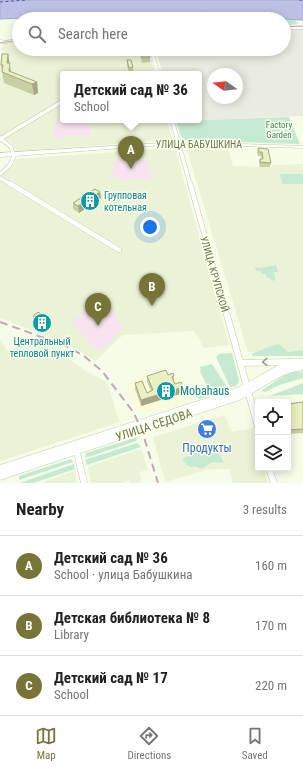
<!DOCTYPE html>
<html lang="en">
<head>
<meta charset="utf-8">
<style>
	:root { --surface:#fff; --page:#f2f2f2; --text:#202124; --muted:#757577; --line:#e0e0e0; --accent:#777438 }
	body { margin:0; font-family:"Roboto Condensed",sans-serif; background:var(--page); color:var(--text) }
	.controls { position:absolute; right:12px; bottom:12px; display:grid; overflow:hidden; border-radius:4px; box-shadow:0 2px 10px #0003 }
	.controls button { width:36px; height:36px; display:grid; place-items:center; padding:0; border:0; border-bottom:1px solid var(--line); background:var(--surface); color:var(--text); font:20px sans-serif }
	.compass { position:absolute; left:207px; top:68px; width:36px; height:36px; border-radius:50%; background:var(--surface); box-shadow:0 2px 10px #0003; rotate:284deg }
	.you { position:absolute; left:150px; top:227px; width:14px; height:14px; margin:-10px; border:3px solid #fff; border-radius:50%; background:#1a73e8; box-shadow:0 0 0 6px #1a73e833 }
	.badge { display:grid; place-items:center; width:26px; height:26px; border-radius:50%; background:var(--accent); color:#fff; font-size:13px; font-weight:700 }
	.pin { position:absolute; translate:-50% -33px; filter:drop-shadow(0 1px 2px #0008) }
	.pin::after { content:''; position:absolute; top:21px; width:14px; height:12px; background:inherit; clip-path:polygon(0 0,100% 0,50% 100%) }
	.popup { position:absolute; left:60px; top:71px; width:142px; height:52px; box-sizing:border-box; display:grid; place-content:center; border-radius:4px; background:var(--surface); filter:drop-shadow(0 1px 3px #0005); font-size:13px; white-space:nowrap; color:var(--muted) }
	.popup b { font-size:15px; color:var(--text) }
	.popup::after { content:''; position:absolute; left:50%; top:100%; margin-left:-8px; border:8px solid transparent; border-top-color:var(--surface) }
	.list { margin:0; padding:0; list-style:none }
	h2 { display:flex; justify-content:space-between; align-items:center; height:52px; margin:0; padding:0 16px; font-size:17px }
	h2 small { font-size:13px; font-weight:400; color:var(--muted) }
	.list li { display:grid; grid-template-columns:26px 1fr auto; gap:12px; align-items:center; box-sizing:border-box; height:60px; padding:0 16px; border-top:1px solid var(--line) }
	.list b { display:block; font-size:15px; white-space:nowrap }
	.list p { margin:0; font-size:13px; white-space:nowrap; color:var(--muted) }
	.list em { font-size:13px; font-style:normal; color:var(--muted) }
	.icon { flex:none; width:22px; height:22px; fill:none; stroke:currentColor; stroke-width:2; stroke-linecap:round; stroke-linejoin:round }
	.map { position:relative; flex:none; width:303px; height:483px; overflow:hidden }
	.search { position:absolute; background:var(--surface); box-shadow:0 2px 10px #0003; left:12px; right:12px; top:12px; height:44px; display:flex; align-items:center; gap:10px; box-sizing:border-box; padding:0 14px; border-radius:22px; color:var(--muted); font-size:15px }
	.sheet { height:232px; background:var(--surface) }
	nav { display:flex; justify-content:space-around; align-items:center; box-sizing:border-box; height:56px; border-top:1px solid var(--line); background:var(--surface); font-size:11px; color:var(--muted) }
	nav a { display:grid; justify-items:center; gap:2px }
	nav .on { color:var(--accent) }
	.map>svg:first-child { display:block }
	.residential { fill:#ebf3d6 }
	.commercial { fill:#fbfbdb }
	.industrial { fill:#eaece0; fill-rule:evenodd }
	.education { fill:#f8e4f1 }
	.green { fill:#c6e9d1 }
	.water { fill:#bcc1e5; stroke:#a2a9d6 }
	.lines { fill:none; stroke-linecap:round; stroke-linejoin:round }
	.ferry { stroke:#50589c; stroke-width:1; stroke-dasharray:3 2.5; stroke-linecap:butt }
	.street-far3-casing { stroke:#c5cbaa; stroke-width:3.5 }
	.street-far2-casing { stroke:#c5cbaa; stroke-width:4.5 }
	.street-far1-casing { stroke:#c5cbaa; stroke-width:5.5 }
	.street-casing { stroke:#c5cbaa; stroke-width:7 }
	.secondary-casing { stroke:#c5cca6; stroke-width:1 }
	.street-far3 { stroke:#fff; stroke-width:3 }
	.street-far2 { stroke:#fff; stroke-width:3.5 }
	.street-far1 { stroke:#fff; stroke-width:4.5 }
	.street { stroke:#fff; stroke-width:6 }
	.secondary { fill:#fff; fill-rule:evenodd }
	.tram { stroke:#c5a5bd; stroke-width:1 }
	.rail { stroke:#c5a5bd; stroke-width:2; stroke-dasharray:8 5; stroke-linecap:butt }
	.wall { fill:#c9cea4 }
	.shaded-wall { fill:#a4a886 }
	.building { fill:#eaf0bf; stroke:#a4a886 }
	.oneway { stroke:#9c9e82 }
	.labels { text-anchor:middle; stroke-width:3; stroke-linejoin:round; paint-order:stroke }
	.far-park-label { font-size:9px; fill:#478060; stroke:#f9feed }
	.street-label { font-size:10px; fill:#71754c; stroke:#f9feed }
	.culture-label { font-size:10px; fill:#0d838f; stroke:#f9feed; text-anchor:start }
	.near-culture-label { font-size:12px; fill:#0d838f; stroke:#f9feed; text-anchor:start }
	.near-street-label { font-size:12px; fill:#71754c; stroke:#f9feed }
	.near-shop-label { font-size:12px; fill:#366cbe; stroke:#f9feed }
</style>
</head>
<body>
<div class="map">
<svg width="303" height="483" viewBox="0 0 303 483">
	<rect width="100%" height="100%" fill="#f5fce7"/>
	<path class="residential" d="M 19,41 L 19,49 L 148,49 L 155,74 L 63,74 L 63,120 L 167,120 L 172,140 L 17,151 L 11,142 L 0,136 L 0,66 L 3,44 Z
		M 175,148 L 229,345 L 204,348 L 194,331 L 124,335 L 119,338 L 96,361 L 72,347 L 0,318 L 0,176 L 12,167 L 16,159 Z
		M 190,149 L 229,151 L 233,166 L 272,167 L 273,165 L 303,164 L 303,352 L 248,352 L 187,150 Z
		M 0,340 L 2,340 L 6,350 L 43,342 L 56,349 L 87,372 L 106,381 L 120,422 L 0,461 Z
		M 224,415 L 232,432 L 253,428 L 258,448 L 258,468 L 264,468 L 268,483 L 233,483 L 229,469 L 210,469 L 165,482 L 153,437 Z
		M 141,449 L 148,470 L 140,472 L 142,481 L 136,483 L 130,483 L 129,480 L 121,483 L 91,483 L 88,467 Z
		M 75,471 L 77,483 L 41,483 Z"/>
	<path class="commercial" d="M 150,372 L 153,380 L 168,380 L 179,377 L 189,400 L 145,413 L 144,409 L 138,411 L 125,387 L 145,373 Z"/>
	<path class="industrial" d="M 284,29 L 303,29 L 303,116 L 178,121 L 178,120 L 199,120 L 199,74 L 163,74 L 156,49 L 284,49 ZM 213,74 L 237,74 L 237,98 L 213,98 Z"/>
	<path class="education" d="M 58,118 L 63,118 L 63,120 L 89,120 L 91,135 L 54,138 L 55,123 Z
		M 133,158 L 134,160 L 149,160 L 150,164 L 147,164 L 147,167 L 151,171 L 152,179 L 122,180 L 113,176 L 112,170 L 114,168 L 114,164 L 112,161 Z
		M 104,295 L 124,329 L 116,334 L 116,337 L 99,352 L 71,323 Z"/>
	<path class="green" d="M 197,15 L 295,19 L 298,24 L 284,26 L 284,19 L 110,19 L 110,16 L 179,17 Z
		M 289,117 L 300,144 L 185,140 L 181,137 L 176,121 Z
		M 281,174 L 303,174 L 303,184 L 283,184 L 280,176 Z
		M 276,265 L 278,272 L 274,272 L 275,280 L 272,281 L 270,278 L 267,278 L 266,274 L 262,274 L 261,271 L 256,271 L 255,267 L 261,268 Z
		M 279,344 L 288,352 L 303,350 L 303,356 L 252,356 L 253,353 C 262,351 270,345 279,344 Z
		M 232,353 L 239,381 L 236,386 L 230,387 L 216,357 L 219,354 Z
		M 212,364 L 226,385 L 221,391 L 199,399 L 195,396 L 196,393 L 208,388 L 200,371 L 201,370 L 200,367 Z
		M 292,372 L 303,372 L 303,378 L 279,385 L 265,392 L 261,391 L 283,376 Z
		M 303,383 L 303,394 L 270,396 Z
		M 138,437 L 136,441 L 85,458 L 86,453 Z
		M 137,443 L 141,447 L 87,465 L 85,460 Z
		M 211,450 L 218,451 L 224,463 C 220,463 216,462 213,462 C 206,464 204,472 195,466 C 189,469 186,464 182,459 L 194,453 L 205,453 Z
		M 71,459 L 73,462 L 19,480 L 19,476 Z
		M 74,464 L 75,469 L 33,483 L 20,483 Z"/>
	<path class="water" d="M 0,0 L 303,0 L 303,20 L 207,15 L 202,12 L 180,16 L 126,14 L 0,19 Z"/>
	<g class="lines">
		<path class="ferry" d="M 299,0 L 303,0
			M 0,2 L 27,0"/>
		<defs>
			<path id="street-far3" d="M 0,48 L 1,41
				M 151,49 L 158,74"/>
			<path id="street-far2" d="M 172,120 L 190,184
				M 0,138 L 11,147 L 14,156 L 10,165 L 0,174
				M 0,139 L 63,101
				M 0,178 L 10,184"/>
			<path id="street-far1" d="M 9,183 L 119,250
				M 190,183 L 227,316"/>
			<path id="street" d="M 227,315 L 258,427
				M 241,363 L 289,362
				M 76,448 L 84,483
				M 269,468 L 274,483"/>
			<path id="secondary" d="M 284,27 L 303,27 L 303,29 L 284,29 Z
				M 19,39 L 19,41 L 0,44 L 0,42 Z
				M 178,142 L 303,146 L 303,148 L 178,144 L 0,157 L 0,153 Z
				M 289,359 L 303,359 L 303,370 C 277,373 262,390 239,400 L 0,480 L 0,465 L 232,390 L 251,381 Z"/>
		</defs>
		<use href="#street-far3" class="street-far3-casing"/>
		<use href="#street-far2" class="street-far2-casing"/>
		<use href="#street-far1" class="street-far1-casing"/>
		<use href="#street" class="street-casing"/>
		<use href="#secondary" class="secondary-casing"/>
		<use href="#street-far3" class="street-far3"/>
		<use href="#street-far2" class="street-far2"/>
		<use href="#street-far1" class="street-far1"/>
		<use href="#street" class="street"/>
		<use href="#secondary" class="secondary"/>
		<path class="tram" d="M 284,27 L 303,26
			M 0,43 L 19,40"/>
		<path class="rail" d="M 0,322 L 66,346 L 84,356 L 102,371 L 134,413 L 143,434 L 158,483"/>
	</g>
	<path class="wall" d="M 140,49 L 150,57 L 150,62 L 142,63 L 140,54 Z
		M 8,54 L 11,72 L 37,82 L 38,93 L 34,95 L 4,83 L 1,65 Z
		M 127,60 L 133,67 L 133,73 L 129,73 L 127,66 Z
		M 258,148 L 268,149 L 271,163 L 270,167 L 260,167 L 259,163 L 260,159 L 262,159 L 261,156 L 258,156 L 257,152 Z
		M 100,192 L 101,198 L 79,213 L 73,209 L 73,203 Z
		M 33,316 L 51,325 L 45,330 L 34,321 Z
		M 168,375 L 174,376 L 174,381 L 175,384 L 183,387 L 183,393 L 141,406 L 135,389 L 135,383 L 147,393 L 151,391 L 147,382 L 147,376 Z
		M 303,402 L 303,433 L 288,434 L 288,404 Z"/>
	<path class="shaded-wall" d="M 8,54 L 11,74 L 9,75 L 7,63 Z
		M 37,82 L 38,93 L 34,95 L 32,84 Z
		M 100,192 L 101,198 L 79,213 L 78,206 Z
		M 50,321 L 51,325 L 45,330 L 44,325 Z
		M 183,387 L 183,393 L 141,406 L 141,400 Z"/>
	<path class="building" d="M 140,49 L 148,49 L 150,57 L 142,57 Z
		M 2,54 L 8,54 L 7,63 L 10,63 L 9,71 L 37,82 L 32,84 L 2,72 L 3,65 L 1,65 Z
		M 127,60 L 131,60 L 133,67 L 129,68 Z
		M 258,148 L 268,149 L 271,163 L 260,162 L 260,159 L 263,159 L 262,152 L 259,152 Z
		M 95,189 L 100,192 L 78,206 L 73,203 Z
		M 38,312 L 50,321 L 44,325 L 33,316 Z
		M 166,370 L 168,375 L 173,373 L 174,376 L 172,377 L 175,384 L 181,382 L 183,387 L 141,400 L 135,383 L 142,381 L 147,393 L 153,390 L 147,376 Z
		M 303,402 L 303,429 L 288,430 L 288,404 Z"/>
	<defs><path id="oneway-chevron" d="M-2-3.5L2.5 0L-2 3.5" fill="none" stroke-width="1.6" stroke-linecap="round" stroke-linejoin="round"/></defs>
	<use class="oneway" href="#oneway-chevron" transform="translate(265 362) rotate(178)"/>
	<defs>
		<symbol id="building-disc" viewBox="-11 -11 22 22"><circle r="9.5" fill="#0f9aa8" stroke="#f9feed"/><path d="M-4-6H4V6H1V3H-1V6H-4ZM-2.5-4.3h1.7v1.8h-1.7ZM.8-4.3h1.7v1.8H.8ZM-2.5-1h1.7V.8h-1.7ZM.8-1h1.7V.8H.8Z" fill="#fff"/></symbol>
		<symbol id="supermarket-disc" viewBox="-11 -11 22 22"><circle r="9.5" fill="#3f7fe0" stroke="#f9feed"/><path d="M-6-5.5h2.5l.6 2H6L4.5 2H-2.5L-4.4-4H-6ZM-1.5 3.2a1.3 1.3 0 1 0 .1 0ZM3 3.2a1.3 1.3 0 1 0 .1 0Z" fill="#fff"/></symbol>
	</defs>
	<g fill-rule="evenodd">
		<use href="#building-disc" x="79" y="190" width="22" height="22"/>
		<use href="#building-disc" x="31" y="312" width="22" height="22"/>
		<use href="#building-disc" x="155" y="380" width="22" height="22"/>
		<use href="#supermarket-disc" x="196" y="418" width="22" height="22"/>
	</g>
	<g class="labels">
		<g class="far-park-label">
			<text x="279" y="128">Factory<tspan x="279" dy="10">Garden</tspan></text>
		</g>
		<g class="street-label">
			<text x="199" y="148">УЛИЦА БАБУШКИНА</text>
			<text transform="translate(215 274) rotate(74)" y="4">УЛИЦА КРУПСКОЙ</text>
		</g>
		<g class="culture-label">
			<text x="104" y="199">Групповая<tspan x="104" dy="12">котельная</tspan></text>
			<text x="42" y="345" text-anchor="middle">Центральный<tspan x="42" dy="12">тепловой пункт</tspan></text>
		</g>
		<g class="near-culture-label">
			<text x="180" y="395">Mobahaus</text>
		</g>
		<g class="near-street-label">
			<text transform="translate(154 425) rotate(-18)" y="4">УЛИЦА СЕДОВА</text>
		</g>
		<g class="near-shop-label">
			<text x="207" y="452">Продукты</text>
		</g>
	</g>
</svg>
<div class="controls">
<button><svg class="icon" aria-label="locate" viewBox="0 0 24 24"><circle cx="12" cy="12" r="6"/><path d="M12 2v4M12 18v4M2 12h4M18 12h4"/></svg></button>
<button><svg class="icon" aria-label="layers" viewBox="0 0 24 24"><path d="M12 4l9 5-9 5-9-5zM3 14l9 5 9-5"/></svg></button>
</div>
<svg class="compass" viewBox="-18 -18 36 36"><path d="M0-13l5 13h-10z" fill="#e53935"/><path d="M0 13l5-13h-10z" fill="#757577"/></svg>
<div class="you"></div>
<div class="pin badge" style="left:131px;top:169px">A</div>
<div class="popup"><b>Детский сад № 36</b>School</div>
<div class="pin badge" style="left:152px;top:306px">B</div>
<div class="pin badge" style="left:98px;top:326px">C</div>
<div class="search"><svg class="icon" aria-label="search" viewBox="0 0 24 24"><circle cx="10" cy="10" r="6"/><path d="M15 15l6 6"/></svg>Search here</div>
</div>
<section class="sheet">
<h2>Nearby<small>3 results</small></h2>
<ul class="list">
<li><span class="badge">A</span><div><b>Детский сад № 36</b><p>School · улица Бабушкина</p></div><em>160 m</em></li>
<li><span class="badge">B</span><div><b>Детская библиотека № 8</b><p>Library</p></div><em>170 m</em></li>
<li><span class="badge">C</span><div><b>Детский сад № 17</b><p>School</p></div><em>220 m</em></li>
</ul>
</section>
<nav>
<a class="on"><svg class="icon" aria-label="map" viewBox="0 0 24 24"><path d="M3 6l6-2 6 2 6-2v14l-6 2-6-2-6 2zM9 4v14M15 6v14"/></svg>Map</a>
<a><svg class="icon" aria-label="directions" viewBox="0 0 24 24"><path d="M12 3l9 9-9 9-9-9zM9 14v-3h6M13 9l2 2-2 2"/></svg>Directions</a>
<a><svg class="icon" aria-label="saved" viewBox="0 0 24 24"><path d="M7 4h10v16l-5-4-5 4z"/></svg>Saved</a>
</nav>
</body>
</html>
